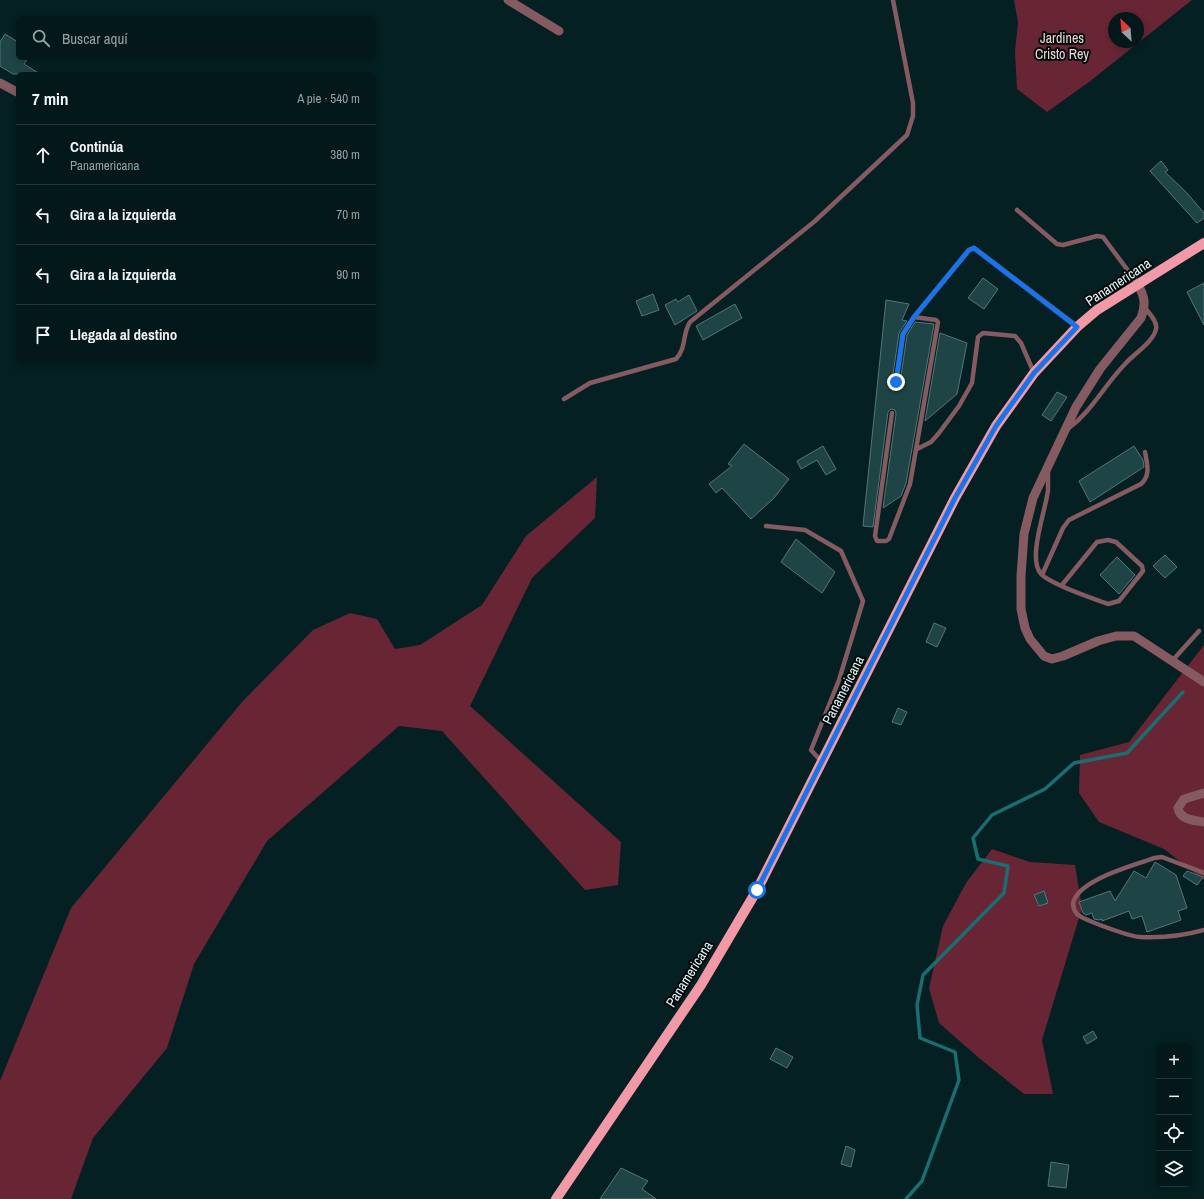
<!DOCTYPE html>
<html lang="es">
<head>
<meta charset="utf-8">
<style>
	:root { --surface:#03181a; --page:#0d2123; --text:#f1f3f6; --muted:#97a0a2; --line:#243739 }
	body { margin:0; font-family:"Archivo Narrow",sans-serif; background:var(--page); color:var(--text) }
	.controls { position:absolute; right:12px; bottom:12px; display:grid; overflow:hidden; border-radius:6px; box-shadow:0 2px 6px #0003 }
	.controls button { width:36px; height:36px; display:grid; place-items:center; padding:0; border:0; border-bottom:1px solid var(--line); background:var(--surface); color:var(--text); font:20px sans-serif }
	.compass { position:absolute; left:1108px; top:12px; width:36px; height:36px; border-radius:50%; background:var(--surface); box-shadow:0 2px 6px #0003; rotate:334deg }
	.stop { position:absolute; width:12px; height:12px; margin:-9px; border:3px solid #1a73e8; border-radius:50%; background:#fff }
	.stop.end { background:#1a73e8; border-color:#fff; box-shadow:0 1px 4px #0008 }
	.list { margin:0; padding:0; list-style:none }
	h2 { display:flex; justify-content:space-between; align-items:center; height:52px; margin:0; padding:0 16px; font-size:17px }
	h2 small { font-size:13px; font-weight:400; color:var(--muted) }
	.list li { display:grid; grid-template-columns:26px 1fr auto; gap:12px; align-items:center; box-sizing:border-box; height:60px; padding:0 16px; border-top:1px solid var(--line) }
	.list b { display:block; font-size:15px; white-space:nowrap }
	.list p { margin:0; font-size:13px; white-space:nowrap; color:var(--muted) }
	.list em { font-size:13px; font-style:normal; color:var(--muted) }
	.icon { flex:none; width:22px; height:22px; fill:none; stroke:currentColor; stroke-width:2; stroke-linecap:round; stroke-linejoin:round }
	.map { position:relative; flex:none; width:1204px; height:1199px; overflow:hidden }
	.search { position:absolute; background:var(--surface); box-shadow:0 2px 6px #0003; left:16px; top:16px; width:360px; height:44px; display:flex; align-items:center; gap:10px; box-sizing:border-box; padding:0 14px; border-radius:6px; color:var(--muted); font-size:15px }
	.panel { position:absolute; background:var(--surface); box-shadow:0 2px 6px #0003; left:16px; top:72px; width:360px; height:292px; border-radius:6px }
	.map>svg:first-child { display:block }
	.green { fill:#682534; fill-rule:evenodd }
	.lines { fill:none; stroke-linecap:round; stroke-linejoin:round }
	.stream { stroke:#196e72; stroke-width:3.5 }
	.building { fill:#1f4446; stroke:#527779 }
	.service { stroke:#855a61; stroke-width:4.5 }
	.minor { stroke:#855a61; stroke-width:9 }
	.primary { stroke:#f299a8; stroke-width:10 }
	.route { stroke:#1a73e8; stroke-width:5 }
	.labels { text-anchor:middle; stroke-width:4; stroke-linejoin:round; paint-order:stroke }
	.park-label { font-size:14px; fill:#f0d4d8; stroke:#000909 }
	.street-label { font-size:14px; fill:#e2f6f7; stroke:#000909 }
</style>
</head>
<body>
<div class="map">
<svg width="1204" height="1199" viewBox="0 0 1204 1199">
	<rect width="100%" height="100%" fill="#042022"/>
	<path class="green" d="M 1014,0 L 1192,0 L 1089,82 L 1047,112 L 1017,89 L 1015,52 L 1018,22 ZM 1114,18 L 1138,18 L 1138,42 L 1114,42 Z
		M 597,477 L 595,518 L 532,578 L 470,706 L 621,842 L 618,885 L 585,890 L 442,731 L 399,726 L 267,841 L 194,964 L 167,1048 L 93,1138 L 71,1199 L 0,1199 L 0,1081 L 71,908 L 242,702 L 313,630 L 350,613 L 377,619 L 395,649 L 420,645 L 482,605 L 526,536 Z
		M 1204,645 L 1204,880 L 1164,849 L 1099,822 L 1079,793 L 1080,755 L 1129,742 Z
		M 992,849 L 1030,862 L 1075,865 L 1082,908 L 1042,1040 L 1053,1094 L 1024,1094 L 979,1058 L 939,1023 L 929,988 L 943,926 L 966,883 Z"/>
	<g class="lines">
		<path class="stream" d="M 906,1199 L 922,1181 L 959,1080 L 955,1052 L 920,1038 L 917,1005 L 923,975 L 1004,893 L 1008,866 L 978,859 L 973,838 L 992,815 L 1045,789 L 1074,763 L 1127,753 L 1183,692"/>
	</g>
	<path class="building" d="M 5,34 L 18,42 L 18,58 L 28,58 L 24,64 L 40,74 L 13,74 L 0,66 L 0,42 Z
		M 1161,161 L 1168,170 L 1165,172 L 1186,192 L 1204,213 L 1204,218 L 1197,223 L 1150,171 Z
		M 983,278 L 998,289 L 984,309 L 968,298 Z
		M 1204,283 L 1204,325 L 1187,292 Z
		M 653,294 L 659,310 L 642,316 L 636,301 Z
		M 689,295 L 697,311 L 675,325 L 665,305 L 676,299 L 678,302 Z
		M 886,300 L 909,304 L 902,320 L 907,321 L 899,333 L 892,381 L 894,385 L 897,386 L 900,383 L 907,335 L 915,322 L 934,324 L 906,483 L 901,496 L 883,508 L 896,414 L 895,410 L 891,409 L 888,412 L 873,527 L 863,526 Z
		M 735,304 L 742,318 L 703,340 L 696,326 Z
		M 940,333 L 967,343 L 957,394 L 925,421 Z
		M 1057,392 L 1067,397 L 1051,421 L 1042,415 Z
		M 744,444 L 789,479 L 774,498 L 751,519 L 722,488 L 716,493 L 709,484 L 732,466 L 728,464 Z
		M 823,446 L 836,469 L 826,475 L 817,460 L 801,469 L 797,461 Z
		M 1134,446 L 1143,460 L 1144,467 L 1090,502 L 1079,481 Z
		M 796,539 L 835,572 L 822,593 L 781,562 Z
		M 1165,555 L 1177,567 L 1165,578 L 1153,566 Z
		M 1117,557 L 1135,575 L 1119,594 L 1100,575 Z
		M 934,623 L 946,628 L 937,647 L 926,642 Z
		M 898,708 L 907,712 L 901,725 L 892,722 Z
		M 1155,862 L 1176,875 L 1187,908 L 1178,911 L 1181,920 L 1147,932 L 1142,916 L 1132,919 L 1129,911 L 1102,921 L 1102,919 L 1099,920 L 1094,919 L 1092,913 L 1086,915 L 1083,913 L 1079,902 L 1110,891 L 1115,901 L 1134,871 L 1146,878 Z
		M 1187,871 L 1203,877 L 1197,885 L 1183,876 Z
		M 1044,891 L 1048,903 L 1039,906 L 1034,895 Z
		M 1093,1031 L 1097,1038 L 1087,1044 L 1083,1037 Z
		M 776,1048 L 793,1057 L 787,1068 L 770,1059 Z
		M 846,1146 L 855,1150 L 851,1167 L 841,1164 Z
		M 1051,1162 L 1069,1165 L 1066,1188 L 1048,1186 Z
		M 621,1168 L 648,1181 L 642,1189 L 656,1199 L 600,1199 Z"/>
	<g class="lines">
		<path class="service" d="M 1017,210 L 1057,244 L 1063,245 L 1097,236 L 1103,237 L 1138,284
			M 896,382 L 903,334 L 914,317 L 969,250 L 974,248 L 1077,326
			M 564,399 L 590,383 L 676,359 C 687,347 682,334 690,322 L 815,221 L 907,135 L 913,116 L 913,103 L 893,0
			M 892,413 L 875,536 L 877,541 L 886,541 L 889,539 L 910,484 L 938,322 L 936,320 L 914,317
			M 1069,428 C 1093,410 1105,384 1126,363 C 1134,354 1154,341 1156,329 C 1158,322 1149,313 1145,308
			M 917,449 L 931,442 L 939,433 L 959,406 L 972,383 L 978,337 L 983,333 L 1015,336 L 1021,343 L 1034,373
			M 1048,472 C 1048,478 1048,484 1048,490 C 1046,510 1027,558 1041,574 C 1052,585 1092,598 1108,604 L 1119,601 L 1143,571 L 1142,566 L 1116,542 L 1108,540 L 1097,542 L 1062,585
			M 766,526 L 805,530 L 841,551 L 863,601 L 839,680 L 811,750 L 821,761
			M 1042,575 L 1063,528 L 1069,520 L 1141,484 C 1151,475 1147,464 1145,452
			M 1172,661 L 1199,631
			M 1204,873 L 1162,857 L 1154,858 C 1133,866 1084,878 1074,900 C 1072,904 1074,911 1077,914 C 1083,920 1131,937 1140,937 C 1162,938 1183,936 1204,930"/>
		<path class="minor" d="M 508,0 L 559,31
			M 0,83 L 17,92
			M 1138,285 C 1145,297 1146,305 1141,318 L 1100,369 L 1076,407 L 1033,498 L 1024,534 L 1021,576 L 1021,609 L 1025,628 L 1030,639 L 1044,656 L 1052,659 L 1063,656 L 1098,641 L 1116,636 L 1134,636 L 1204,682
			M 1204,793 L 1184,799 L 1178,808 C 1180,820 1194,820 1204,822"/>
		<path class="primary" d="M 556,1199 L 701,985 L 757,890 L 955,498 L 996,426 L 1034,373 L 1077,327 L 1097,310 L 1204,243"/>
	</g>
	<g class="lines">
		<path class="route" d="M 757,890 L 955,498 L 996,426 L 1034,373 L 1077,327 L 974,248 L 969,250 L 914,317 L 903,334 L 896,382"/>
	</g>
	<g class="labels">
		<g class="park-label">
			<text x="1062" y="43">Jardines<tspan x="1062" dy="16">Cristo Rey</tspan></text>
		</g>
		<g class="street-label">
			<text transform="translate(1118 282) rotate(-33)" y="5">Panamericana</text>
			<text transform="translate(843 690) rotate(-63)" y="5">Panamericana</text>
			<text transform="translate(689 974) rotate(-58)" y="5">Panamericana</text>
		</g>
	</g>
</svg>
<div class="controls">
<button>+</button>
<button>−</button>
<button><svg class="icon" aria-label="locate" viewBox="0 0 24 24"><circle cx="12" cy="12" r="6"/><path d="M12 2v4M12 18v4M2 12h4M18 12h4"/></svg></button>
<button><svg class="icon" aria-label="layers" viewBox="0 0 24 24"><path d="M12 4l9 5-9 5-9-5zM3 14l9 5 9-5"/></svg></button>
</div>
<svg class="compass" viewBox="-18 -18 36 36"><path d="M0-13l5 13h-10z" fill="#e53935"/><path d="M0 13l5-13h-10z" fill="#97a0a2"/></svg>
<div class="stop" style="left:757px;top:890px"></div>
<div class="stop end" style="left:896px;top:382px"></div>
<div class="search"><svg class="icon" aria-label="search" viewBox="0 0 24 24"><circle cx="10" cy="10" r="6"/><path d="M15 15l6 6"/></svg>Buscar aquí</div>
<section class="panel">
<h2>7 min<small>A pie · 540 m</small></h2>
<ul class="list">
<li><svg class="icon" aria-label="ahead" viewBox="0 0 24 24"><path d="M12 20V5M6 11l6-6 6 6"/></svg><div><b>Continúa</b><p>Panamericana</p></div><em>380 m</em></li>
<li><svg class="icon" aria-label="left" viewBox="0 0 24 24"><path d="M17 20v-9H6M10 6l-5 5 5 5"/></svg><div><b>Gira a la izquierda</b></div><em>70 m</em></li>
<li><svg class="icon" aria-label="left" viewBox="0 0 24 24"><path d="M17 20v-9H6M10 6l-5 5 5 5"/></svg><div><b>Gira a la izquierda</b></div><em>90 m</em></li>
<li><svg class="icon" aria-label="arrive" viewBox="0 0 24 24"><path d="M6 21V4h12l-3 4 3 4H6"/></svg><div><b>Llegada al destino</b></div></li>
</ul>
</section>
</div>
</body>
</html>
